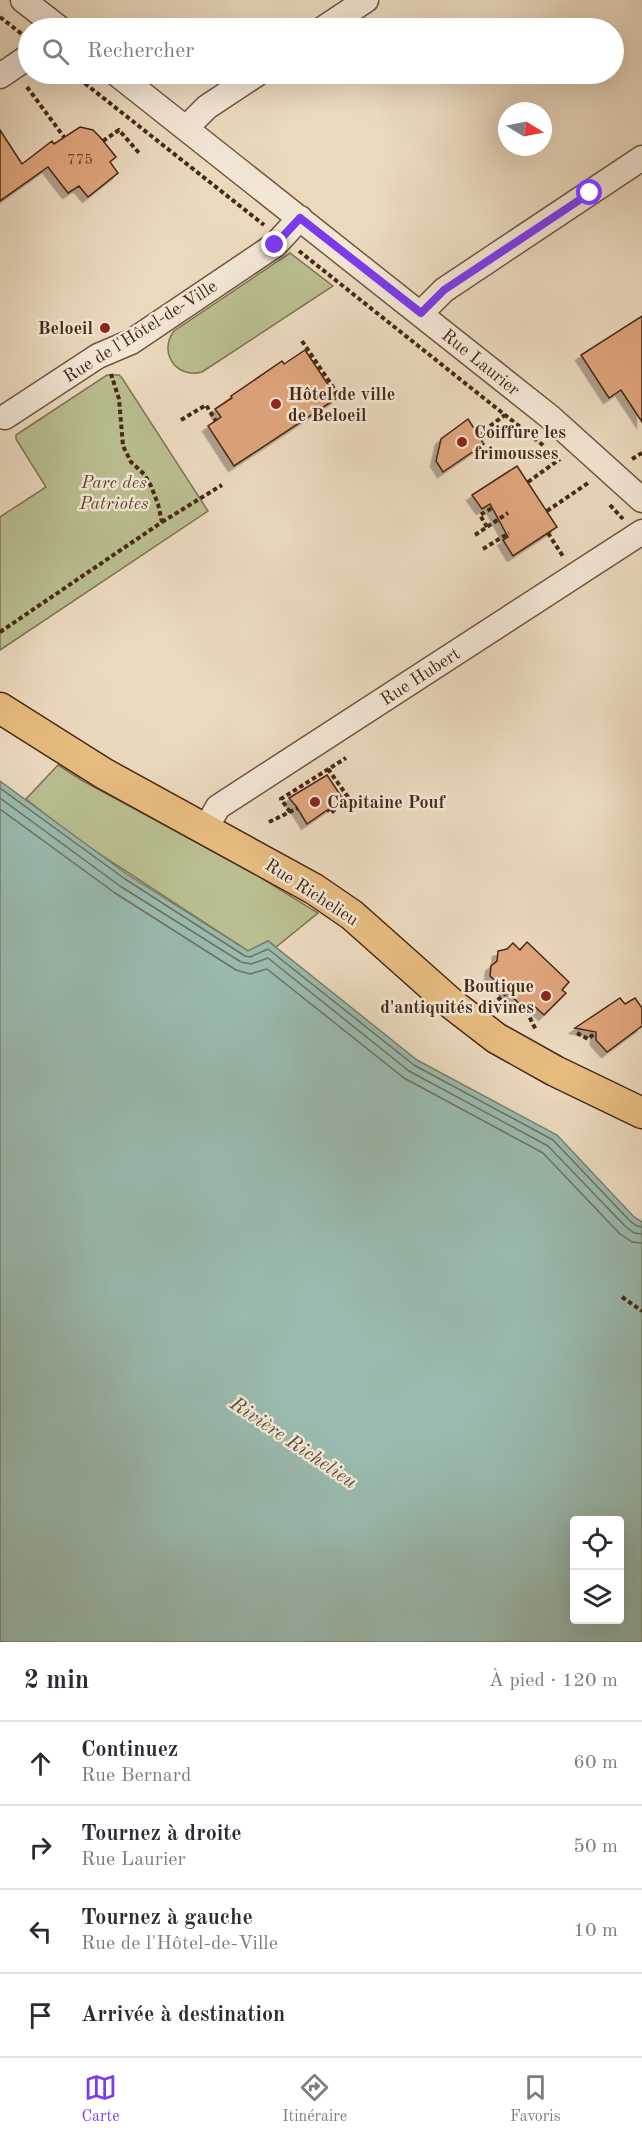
<!DOCTYPE html>
<html lang="fr">
<head>
<meta charset="utf-8">
<style>
	:root { --surface:#fff; --page:#f2f2f3; --text:#2b2b33; --muted:#7c7c81; --line:#e1e1e2; --accent:#7c3aed }
	body { margin:0; font-family:"Old Standard TT",serif; background:var(--page); color:var(--text) }
	.controls { position:absolute; right:18px; bottom:18px; display:grid; overflow:hidden; border-radius:6px; box-shadow:0 6px 24px #0002 }
	.controls button { width:54px; height:54px; display:grid; place-items:center; padding:0; border:0; border-bottom:2px solid var(--line); background:var(--surface); color:var(--text); font:30px sans-serif }
	.compass { position:absolute; left:498px; top:102px; width:54px; height:54px; border-radius:50%; background:var(--surface); box-shadow:0 6px 24px #0002; rotate:100deg }
	.stop { position:absolute; width:18px; height:18px; margin:-14px; border:4px solid #7c3aed; border-radius:50%; background:#fff }
	.stop.end { background:#7c3aed; border-color:#fff; box-shadow:0 2px 6px #0008 }
	.list { margin:0; padding:0; list-style:none }
	h2 { display:flex; justify-content:space-between; align-items:center; height:78px; margin:0; padding:0 24px; font-size:26px }
	h2 small { font-size:20px; font-weight:400; color:var(--muted) }
	.list li { display:grid; grid-template-columns:39px 1fr auto; gap:18px; align-items:center; box-sizing:border-box; height:84px; padding:0 24px; border-top:2px solid var(--line) }
	.list b { display:block; font-size:22px; white-space:nowrap }
	.list p { margin:0; font-size:20px; white-space:nowrap; color:var(--muted) }
	.list em { font-size:20px; font-style:normal; color:var(--muted) }
	.icon { flex:none; width:33px; height:33px; fill:none; stroke:currentColor; stroke-width:2; stroke-linecap:round; stroke-linejoin:round }
	.map { position:relative; flex:none; width:642px; height:1642px; overflow:hidden }
	.search { position:absolute; background:var(--surface); box-shadow:0 6px 24px #0002; left:18px; right:18px; top:18px; height:66px; display:flex; align-items:center; gap:15px; box-sizing:border-box; padding:0 21px; border-radius:33px; color:var(--muted); font-size:22px }
	.sheet { height:414px; background:var(--surface) }
	nav { display:flex; justify-content:space-around; align-items:center; box-sizing:border-box; height:84px; border-top:2px solid var(--line); background:var(--surface); font-size:16px; color:var(--muted) }
	nav a { display:grid; justify-items:center; gap:3px }
	nav .on { color:var(--accent) }
	.map>svg:first-child { display:block }
	.green { fill:#babe90; stroke:#817352; stroke-width:1.5 }
	.water { fill:#99baad; stroke:#79806f; stroke-width:1.5; fill-rule:evenodd }
	.lines { fill:none; stroke-linecap:round; stroke-linejoin:round }
	.shore { stroke:#707160; stroke-width:1.5 }
	.building { fill:#dfa57d; stroke:#482813; stroke-width:1.5; filter:url(#shadow) }
	.minor-casing { stroke:#71543e; stroke-width:27 }
	.major-casing { stroke:#482813; stroke-width:33 }
	.path { stroke:#482813; stroke-width:4; stroke-dasharray:4.5 3; stroke-linecap:butt }
	.minor { stroke:#f2e6d5; stroke-width:24 }
	.major { stroke:#e6bc7f; stroke-width:30 }
	.route { stroke:#7c3aed; stroke-width:8 }
	.poi-dot { fill:#8f2418; stroke:#f2e6d5; stroke-width:2 }
	.labels { text-anchor:middle; stroke-width:5; stroke-linejoin:round; paint-order:stroke }
	.number-label { font-size:15px; fill:#6e472e }
	.poi-label { font-size:18px; font-weight:bold; fill:#482813; stroke:#f2e6d5; text-anchor:start }
	.street-label { font-size:18px; fill:#482813; stroke:#f2e6d5 }
	.park-label { font-size:18px; font-style:italic; fill:#5f462c; stroke:#f2e6d5 }
	.water-label { font-size:20px; font-style:italic; fill:#5c4c3a; stroke:#f2e6d5 }
</style>
</head>
<body>
<div class="map">
<svg width="642" height="1642" viewBox="0 0 642 1642">
	<defs>
		<filter id="shadow"><feDropShadow dx="-5.5" dy="5.5" stdDeviation="0" flood-color="#0004"/></filter>
	</defs>
	<rect width="100%" height="100%" fill="#ebd9be"/>
	<filter id="stains"><feTurbulence type="fractalNoise" baseFrequency=".00333" numOctaves="4"/><feColorMatrix values="0 0 0 0 .2 0 0 0 0 .09 0 0 0 0 .02 0 0 0 .5 -.17"/></filter>
	<radialGradient id="worn" r=".72"><stop offset=".6" stop-color="#630" stop-opacity="0"/><stop offset="1" stop-color="#630" stop-opacity=".3"/></radialGradient>
	<path class="green" d="M 290,253 L 333,286 L 202,372 C 176,379 158,352 174,331 Z
		M 107,375 L 119,375 L 122,378 L 208,511 L 0,650 L 0,517 L 46,487 L 16,439 L 16,435 Z
		M 58,765 L 83,781 L 253,873 L 318,913 L 276,947 L 268,941 L 248,951 L 81,842 L 26,799 Z"/>
	<path class="water" d="M 0,781 L 128,875 L 248,951 L 268,941 L 417,1060 L 557,1135 L 634,1217 L 642,1222 L 642,1642 L 0,1642 ZM 574,1520 L 620,1520 L 620,1620 L 574,1620 Z"/>
	<g class="lines">
		<path class="shore" d="M 0,788 L 125,879 L 245,956 L 250,957 L 268,949 L 414,1065 L 553,1140 L 630,1221 L 637,1226 L 642,1227
			M 0,798 L 120,886 L 241,962 L 251,964 L 268,958 L 409,1071 L 548,1146 L 625,1226 L 634,1233 L 642,1234
			M 0,809 L 115,893 L 236,970 L 250,974 L 267,969 L 404,1078 L 543,1153 L 619,1233 L 632,1242 L 642,1243"/>
	</g>
	<path class="building" d="M 80,127 L 93,130 L 100,137 L 116,157 L 110,162 L 118,173 L 88,197 L 79,186 L 68,193 L 48,167 L 0,201 L 0,130 L 22,164 L 52,141 L 54,144 Z
		M 642,316 L 642,422 L 621,390 L 609,398 L 581,355 Z
		M 305,350 L 337,398 L 234,466 L 208,426 L 221,417 L 215,409 L 232,398 L 231,396 L 282,361 L 284,364 Z
		M 468,419 L 484,444 L 443,472 L 436,461 L 441,439 Z
		M 517,466 L 557,527 L 513,556 L 503,540 L 508,537 L 490,504 L 482,509 L 472,495 Z
		M 327,775 L 343,799 L 307,824 L 296,806 L 289,798 Z
		M 527,942 L 569,982 L 562,990 L 566,993 L 544,1015 L 530,1002 L 524,1008 L 490,976 L 491,966 L 497,961 L 498,951 L 507,949 L 513,943 L 520,950 Z
		M 620,998 L 625,1004 L 635,998 L 642,1008 L 642,1026 L 607,1052 L 596,1040 L 596,1032 L 575,1028 Z"/>
	<g class="lines">
		<defs>
			<path id="minor" d="M 23,0 L 59,28
				M 324,28 L 366,0
				M 117,74 L 550,417 L 642,500
				M 0,76 L 28,57
				M 186,128 L 207,107 L 257,74
				M 421,313 L 444,290 L 642,158
				M 5,417 L 98,356 L 131,342 L 275,245 L 300,218
				M 206,828 L 218,807 L 642,532"/>
			<path id="major" d="M 0,708 L 103,773 L 314,889 L 352,915 L 452,1004 L 496,1038 L 555,1071 L 642,1113"/>
		</defs>
		<use href="#minor" class="minor-casing"/>
		<use href="#major" class="major-casing"/>
		<path class="path" d="M 0,17 L 23,35
			M 73,74 L 264,225
			M 27,87 L 64,137
			M 103,141 L 119,130 L 139,153
			M 299,251 L 544,446
			M 302,341 L 339,396
			M 181,420 L 206,405 L 216,421
			M 478,435 L 505,415
			M 632,459 L 642,453
			M 528,482 L 560,459
			M 610,505 L 623,519
			M 547,511 L 588,483
			M 162,522 L 222,485
			M 487,527 L 480,515 L 492,508
			M 548,533 L 564,558
			M 475,535 L 508,513
			M 483,549 L 509,533
			M 0,632 L 162,522 L 158,504 L 151,486 L 144,474 L 131,462 L 123,446 L 119,399 L 111,374
			M 328,769 L 348,797 L 331,813 L 328,810
			M 290,812 L 281,799 L 346,758
			M 269,822 L 298,808
			M 492,1005 L 507,992
			M 532,1005 L 528,1008 L 528,1014 L 536,1030
			M 577,1033 L 588,1039 L 595,1033
			M 622,1297 L 642,1311"/>
		<use href="#minor" class="minor"/>
		<use href="#major" class="major"/>
	</g>
	<g class="lines">
		<path class="route" d="M 275,245 L 300,218 L 421,313 L 444,290 L 590,193"/>
	</g>
	<g class="poi-dot">
		<circle cx="105" cy="328" r="6"/>
		<circle cx="276" cy="404" r="6"/>
		<circle cx="462" cy="442" r="6"/>
		<circle cx="315" cy="802" r="6"/>
		<circle cx="546" cy="996" r="6"/>
	</g>
	<g class="labels">
		<g class="number-label">
			<text x="80" y="164">775</text>
		</g>
		<g class="poi-label">
			<text x="93" y="334" text-anchor="end">Beloeil</text>
			<text x="288" y="400">Hôtel de ville<tspan x="288" dy="21">de Beloeil</tspan></text>
			<text x="474" y="438">Coiffure les<tspan x="474" dy="21">frimousses</tspan></text>
			<text x="327" y="808">Capitaine Pouf</text>
			<text x="534" y="992" text-anchor="end">Boutique<tspan x="534" dy="21">d'antiquités divines</tspan></text>
		</g>
		<g class="street-label">
			<text transform="translate(140 331) rotate(-32)" y="6">Rue de l'Hôtel-de-Ville</text>
			<text transform="translate(481 362) rotate(39)" y="6">Rue Laurier</text>
			<text transform="translate(420 676) rotate(-33)" y="6">Rue Hubert</text>
			<text transform="translate(312 892) rotate(33)" y="6">Rue Richelieu</text>
		</g>
		<g class="park-label">
			<text x="114" y="488">Parc des<tspan x="114" dy="21">Patriotes</tspan></text>
		</g>
		<g class="water-label">
			<text transform="translate(294 1442) rotate(34)" y="7">Rivière Richelieu</text>
		</g>
	</g>
	<rect width="100%" height="100%" filter="url(#stains)"/>
	<rect width="100%" height="100%" fill="url(#worn)"/>
</svg>
<div class="controls">
<button><svg class="icon" aria-label="locate" viewBox="0 0 24 24"><circle cx="12" cy="12" r="6"/><path d="M12 2v4M12 18v4M2 12h4M18 12h4"/></svg></button>
<button><svg class="icon" aria-label="layers" viewBox="0 0 24 24"><path d="M12 4l9 5-9 5-9-5zM3 14l9 5 9-5"/></svg></button>
</div>
<svg class="compass" viewBox="-18 -18 36 36"><path d="M0-13l5 13h-10z" fill="#e53935"/><path d="M0 13l5-13h-10z" fill="#7c7c81"/></svg>
<div class="stop" style="left:590px;top:193px"></div>
<div class="stop end" style="left:275px;top:245px"></div>
<div class="search"><svg class="icon" aria-label="search" viewBox="0 0 24 24"><circle cx="10" cy="10" r="6"/><path d="M15 15l6 6"/></svg>Rechercher</div>
</div>
<section class="sheet">
<h2>2 min<small>À pied · 120 m</small></h2>
<ul class="list">
<li><svg class="icon" aria-label="ahead" viewBox="0 0 24 24"><path d="M12 20V5M6 11l6-6 6 6"/></svg><div><b>Continuez</b><p>Rue Bernard</p></div><em>60 m</em></li>
<li><svg class="icon" aria-label="right" viewBox="0 0 24 24"><path d="M7 20v-9h11M14 6l5 5-5 5"/></svg><div><b>Tournez à droite</b><p>Rue Laurier</p></div><em>50 m</em></li>
<li><svg class="icon" aria-label="left" viewBox="0 0 24 24"><path d="M17 20v-9H6M10 6l-5 5 5 5"/></svg><div><b>Tournez à gauche</b><p>Rue de l'Hôtel-de-Ville</p></div><em>10 m</em></li>
<li><svg class="icon" aria-label="arrive" viewBox="0 0 24 24"><path d="M6 21V4h12l-3 4 3 4H6"/></svg><div><b>Arrivée à destination</b></div></li>
</ul>
</section>
<nav>
<a class="on"><svg class="icon" aria-label="map" viewBox="0 0 24 24"><path d="M3 6l6-2 6 2 6-2v14l-6 2-6-2-6 2zM9 4v14M15 6v14"/></svg>Carte</a>
<a><svg class="icon" aria-label="directions" viewBox="0 0 24 24"><path d="M12 3l9 9-9 9-9-9zM9 14v-3h6M13 9l2 2-2 2"/></svg>Itinéraire</a>
<a><svg class="icon" aria-label="saved" viewBox="0 0 24 24"><path d="M7 4h10v16l-5-4-5 4z"/></svg>Favoris</a>
</nav>
</body>
</html>
